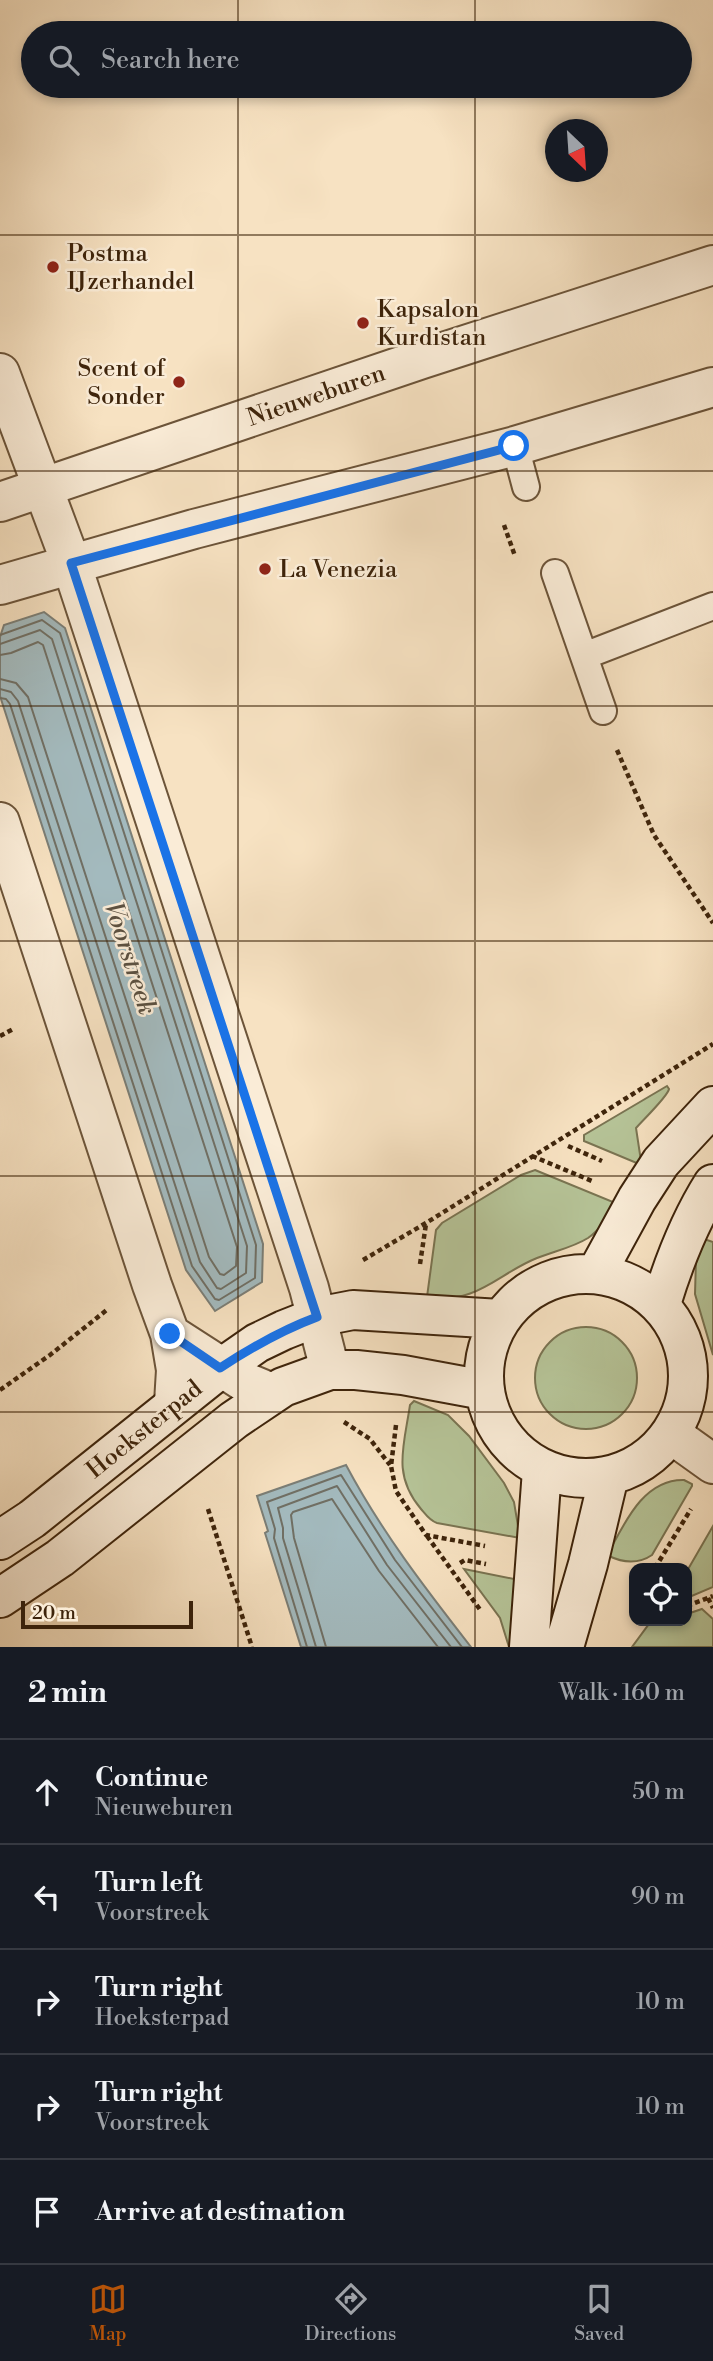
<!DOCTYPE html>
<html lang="en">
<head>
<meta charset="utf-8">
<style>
	:root { --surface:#171b24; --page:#20242c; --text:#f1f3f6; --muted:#9ea1a6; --line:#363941; --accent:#b45309 }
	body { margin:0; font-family:"Libre Bodoni",serif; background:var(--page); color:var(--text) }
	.controls { position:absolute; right:21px; bottom:21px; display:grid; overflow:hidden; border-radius:14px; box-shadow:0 4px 10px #0003 }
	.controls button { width:63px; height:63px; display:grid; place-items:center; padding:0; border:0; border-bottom:2px solid var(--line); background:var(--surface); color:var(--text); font:35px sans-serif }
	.compass { position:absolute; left:545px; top:119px; width:63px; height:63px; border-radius:50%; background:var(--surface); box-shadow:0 4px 10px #0003; rotate:155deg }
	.scale { position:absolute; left:21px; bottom:18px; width:172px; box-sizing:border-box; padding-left:7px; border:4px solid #3e240b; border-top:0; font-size:19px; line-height:24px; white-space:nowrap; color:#3e240b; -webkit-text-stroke:5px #faecd7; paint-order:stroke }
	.stop { position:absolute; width:21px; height:21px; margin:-16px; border:5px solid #1a73e8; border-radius:50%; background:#fff }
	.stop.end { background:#1a73e8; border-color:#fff; box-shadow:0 2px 7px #0008 }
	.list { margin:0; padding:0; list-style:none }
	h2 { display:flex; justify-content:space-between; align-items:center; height:91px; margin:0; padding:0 28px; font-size:30px }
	h2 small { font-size:23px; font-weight:400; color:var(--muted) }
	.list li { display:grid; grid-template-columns:46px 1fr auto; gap:21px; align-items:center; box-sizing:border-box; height:105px; padding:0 28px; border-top:2px solid var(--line) }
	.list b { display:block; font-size:26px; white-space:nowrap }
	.list p { margin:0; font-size:23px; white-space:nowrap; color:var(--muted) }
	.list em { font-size:23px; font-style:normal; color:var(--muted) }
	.icon { flex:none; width:38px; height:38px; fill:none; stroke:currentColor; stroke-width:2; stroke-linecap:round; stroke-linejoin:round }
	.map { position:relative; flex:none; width:713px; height:1647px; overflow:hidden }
	.search { position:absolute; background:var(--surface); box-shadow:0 4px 10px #0003; left:21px; right:21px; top:21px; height:77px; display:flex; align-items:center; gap:18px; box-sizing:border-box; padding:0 24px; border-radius:38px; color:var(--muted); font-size:26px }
	.sheet { height:616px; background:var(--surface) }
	nav { display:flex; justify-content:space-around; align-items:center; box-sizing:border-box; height:98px; border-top:2px solid var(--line); background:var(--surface); font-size:19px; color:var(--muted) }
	nav a { display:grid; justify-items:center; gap:4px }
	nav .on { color:var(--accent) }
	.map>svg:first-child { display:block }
	.green { fill:#b6c498; stroke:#7a7452; stroke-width:2 }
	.water { fill:#a3babe; stroke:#7b7e76; stroke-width:2 }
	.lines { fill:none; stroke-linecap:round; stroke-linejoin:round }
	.shore { stroke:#706f64; stroke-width:2 }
	.lane-casing { stroke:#6c5439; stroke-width:30 }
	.street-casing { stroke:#6c5439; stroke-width:42 }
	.secondary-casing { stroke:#3e240b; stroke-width:42 }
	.path { stroke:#3e240b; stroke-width:4.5; stroke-dasharray:5 3.5; stroke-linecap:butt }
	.lane { stroke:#faecd7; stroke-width:26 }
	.street { stroke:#faecd7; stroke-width:38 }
	.secondary { stroke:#faecd7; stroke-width:38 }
	.route { stroke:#1a73e8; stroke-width:9 }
	.grid { fill:none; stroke:#3e240b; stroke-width:2; stroke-opacity:0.55 }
	.poi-dot { fill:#8f2418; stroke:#faecd7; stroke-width:2.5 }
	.labels { text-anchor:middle; stroke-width:5; stroke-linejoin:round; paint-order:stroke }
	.poi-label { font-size:24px; fill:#3e240b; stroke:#faecd7; text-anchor:start }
	.street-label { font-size:24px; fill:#3e240b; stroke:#faecd7 }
	.water-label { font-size:26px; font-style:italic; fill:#5c5141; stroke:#faecd7 }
</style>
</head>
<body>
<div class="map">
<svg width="713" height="1647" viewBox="0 0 713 1647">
	<rect width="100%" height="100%" fill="#f7e2c2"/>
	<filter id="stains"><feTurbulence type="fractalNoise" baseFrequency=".00286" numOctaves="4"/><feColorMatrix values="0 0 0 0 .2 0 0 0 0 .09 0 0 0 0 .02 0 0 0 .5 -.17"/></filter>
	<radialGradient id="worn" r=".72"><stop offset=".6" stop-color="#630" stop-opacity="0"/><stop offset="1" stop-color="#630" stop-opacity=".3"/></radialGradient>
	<path class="green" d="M 667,1086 L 669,1089 C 668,1096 643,1120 636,1128 L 641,1161 L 639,1164 L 584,1141 L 584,1135 Z
		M 535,1170 L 613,1202 L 614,1204 C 607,1218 601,1229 588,1238 C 572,1248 554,1251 537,1258 C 497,1274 477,1305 427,1297 L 436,1230 L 442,1223 L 521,1175 Z
		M 704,1239 L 713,1242 L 713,1355 L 695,1294 L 696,1259 Z
		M535 1378a51 51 0 1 1 102 0a51 51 0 1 1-102 0Z
		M 414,1401 L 448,1415 L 469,1436 L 504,1483 L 514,1502 L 520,1538 L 437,1523 C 430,1521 426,1515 421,1509 C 392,1475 404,1446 410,1405 Z
		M 684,1480 L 692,1484 L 692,1486 L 652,1555 C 639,1564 623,1563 609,1556 L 609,1552 C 625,1522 644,1479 684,1480 Z
		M 713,1526 L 713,1587 L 687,1598 L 687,1571 Z
		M 464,1569 L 519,1580 L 515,1647 L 509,1647 L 500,1618 Z
		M 702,1609 L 713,1619 L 713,1647 L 632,1647 L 649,1624 L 661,1621 L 687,1621 L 687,1614 Z"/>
	<path class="water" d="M 44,612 L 65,628 L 263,1244 L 262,1282 L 215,1311 L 186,1270 L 0,696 L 0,637 L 4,625 Z
		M 346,1465 C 381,1531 425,1588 471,1647 L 301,1647 L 265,1533 L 268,1531 L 257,1496 Z"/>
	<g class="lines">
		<path class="shore" d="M 0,635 L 42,620 L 60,633 L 256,1245 L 255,1278 L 219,1300 L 215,1299 L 192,1266 L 10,704 L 6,699 L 0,698
			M 0,644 L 40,630 L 52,639 L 247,1246 L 246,1273 L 221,1289 L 217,1288 L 200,1262 L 18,701 L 11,692 L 0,689
			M 0,655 L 11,653 L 38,642 L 43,645 L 237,1247 L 236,1266 L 224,1275 L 220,1274 L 209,1257 L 28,697 L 16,683 L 0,679
			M 307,1647 L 274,1538 L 275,1529 L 267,1502 L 341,1475 L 395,1560 L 462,1647
			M 316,1647 L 283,1538 L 283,1528 L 278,1508 L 337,1486 L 387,1565 L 451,1647
			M 326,1647 L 294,1538 L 291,1515 L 293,1512 L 332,1499 L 379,1571 L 438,1647"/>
		<defs>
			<path id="lane" d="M 515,446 L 526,487
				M 555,573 L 603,711
				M 584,656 L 713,606"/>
			<path id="street" d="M 0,373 L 71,563 L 309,1288 L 330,1370
				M 0,502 L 422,359 L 713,265
				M 0,585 L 194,529 L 515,446 L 713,387
				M 0,822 L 152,1285 L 170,1334 L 176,1370 L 174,1403
				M 170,1334 L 243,1381 L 272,1393
				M 671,1434 L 713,1464"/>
			<path id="secondary" d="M484 1376a102 102 0 1 1 204 0a102 102 0 1 1-204 0Z
				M 596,1274 L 637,1199 L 661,1162 L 713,1106
				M 661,1304 C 674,1261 689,1222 713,1184
				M 0,1540 L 32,1519 L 221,1368 L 257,1343 L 284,1330 L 317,1317 L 353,1310 L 500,1319
				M 0,1598 L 60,1558 L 234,1420 L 283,1387 L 330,1370 L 356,1370 L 403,1375 L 484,1390
				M 529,1647 L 542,1470
				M 564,1647 L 588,1564 L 609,1476"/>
		</defs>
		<use href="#lane" class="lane-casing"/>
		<use href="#street" class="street-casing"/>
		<use href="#secondary" class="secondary-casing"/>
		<path class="path" d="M 504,525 L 515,556
			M 617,750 L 654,835 L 713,923
			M 0,1036 L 15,1028
			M 568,1146 L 602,1161
			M 532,1156 L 592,1181
			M 363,1260 L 426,1223 L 713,1044
			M 420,1264 L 426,1224
			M 0,1390 L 50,1355 L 108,1309
			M 344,1422 L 370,1439 L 390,1465
			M 396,1425 L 391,1466 L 396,1491 L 426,1535 L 485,1546
			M 208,1509 L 252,1647
			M 427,1536 L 481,1611
			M 460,1563 L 465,1560 L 486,1564
			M 655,1568 L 691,1509
			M 708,1598 L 713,1608
			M 687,1606 L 713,1596"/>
		<use href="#lane" class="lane"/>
		<use href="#street" class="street"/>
		<use href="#secondary" class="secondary"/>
	</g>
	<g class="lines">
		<path class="route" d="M 170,1334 L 220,1368 C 252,1347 282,1330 317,1317 L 71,563 L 514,446"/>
	</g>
	<path class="grid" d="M 238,0 L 238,33M 475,0 L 475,33M 238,86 L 238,1647M 475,86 L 475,1647M 0,235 L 713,235M 0,471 L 713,471M 0,706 L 713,706M 0,941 L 713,941M 0,1176 L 713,1176M 0,1412 L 713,1412"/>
	<g class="poi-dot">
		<circle cx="53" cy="267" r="7"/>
		<circle cx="363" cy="323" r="7"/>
		<circle cx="179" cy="382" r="7"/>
		<circle cx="265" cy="569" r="7"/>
	</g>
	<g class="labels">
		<g class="poi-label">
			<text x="67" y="261">Postma<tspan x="67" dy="28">IJzerhandel</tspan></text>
			<text x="377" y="317">Kapsalon<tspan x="377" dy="28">Kurdistan</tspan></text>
			<text x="165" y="376" text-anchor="end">Scent of<tspan x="165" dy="28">Sonder</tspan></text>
			<text x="279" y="577">La Venezia</text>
		</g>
		<g class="street-label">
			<text transform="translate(316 395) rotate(-19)" y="8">Nieuweburen</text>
			<text transform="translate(144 1429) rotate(-39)" y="8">Hoeksterpad</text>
		</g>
		<g class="water-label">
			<text transform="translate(131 958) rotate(72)" y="9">Voorstreek</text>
		</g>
	</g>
	<rect width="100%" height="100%" filter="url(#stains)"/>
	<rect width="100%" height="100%" fill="url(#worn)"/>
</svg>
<div class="controls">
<button><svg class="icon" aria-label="locate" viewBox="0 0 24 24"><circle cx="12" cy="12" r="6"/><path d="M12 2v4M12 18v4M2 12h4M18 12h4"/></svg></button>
</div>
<svg class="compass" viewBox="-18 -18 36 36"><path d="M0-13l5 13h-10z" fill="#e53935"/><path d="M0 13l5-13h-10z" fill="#9ea1a6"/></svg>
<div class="scale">20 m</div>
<div class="stop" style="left:514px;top:446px"></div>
<div class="stop end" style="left:170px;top:1334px"></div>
<div class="search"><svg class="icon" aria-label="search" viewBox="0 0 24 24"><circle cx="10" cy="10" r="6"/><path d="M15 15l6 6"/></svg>Search here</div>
</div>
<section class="sheet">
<h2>2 min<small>Walk · 160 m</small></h2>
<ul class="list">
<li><svg class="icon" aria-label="ahead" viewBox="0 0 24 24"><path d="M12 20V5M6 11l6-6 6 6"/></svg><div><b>Continue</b><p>Nieuweburen</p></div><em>50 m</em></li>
<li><svg class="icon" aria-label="left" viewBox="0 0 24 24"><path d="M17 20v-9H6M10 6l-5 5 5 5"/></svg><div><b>Turn left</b><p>Voorstreek</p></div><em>90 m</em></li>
<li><svg class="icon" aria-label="right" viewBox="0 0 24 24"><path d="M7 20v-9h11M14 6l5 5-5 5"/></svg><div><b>Turn right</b><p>Hoeksterpad</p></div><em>10 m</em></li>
<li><svg class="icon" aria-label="right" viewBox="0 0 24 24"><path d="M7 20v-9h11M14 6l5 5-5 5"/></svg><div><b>Turn right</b><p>Voorstreek</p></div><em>10 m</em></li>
<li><svg class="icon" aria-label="arrive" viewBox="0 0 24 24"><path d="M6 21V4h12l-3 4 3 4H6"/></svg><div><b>Arrive at destination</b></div></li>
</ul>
</section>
<nav>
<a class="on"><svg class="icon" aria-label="map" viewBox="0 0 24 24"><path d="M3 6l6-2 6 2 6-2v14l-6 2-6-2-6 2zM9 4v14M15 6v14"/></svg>Map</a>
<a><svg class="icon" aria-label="directions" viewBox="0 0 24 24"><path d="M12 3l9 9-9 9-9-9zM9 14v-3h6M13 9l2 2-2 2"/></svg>Directions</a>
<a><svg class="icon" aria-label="saved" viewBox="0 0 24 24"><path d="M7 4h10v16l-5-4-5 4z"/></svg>Saved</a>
</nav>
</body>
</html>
